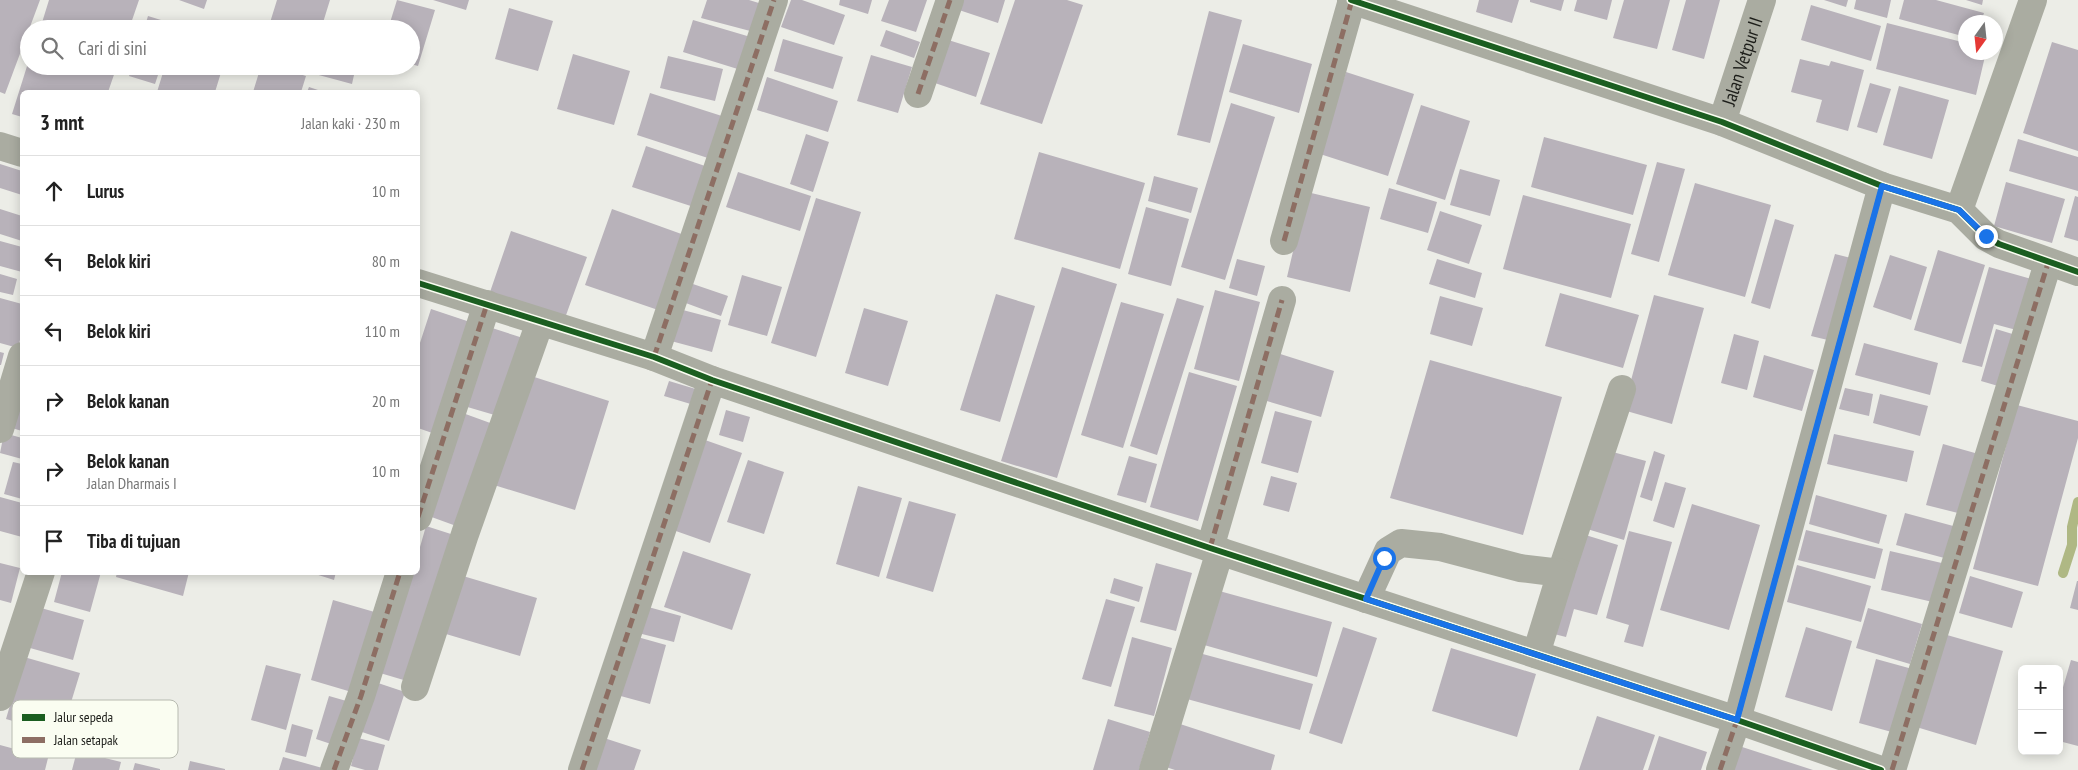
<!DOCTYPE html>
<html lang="id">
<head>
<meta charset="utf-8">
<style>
	:root { --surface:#fff; --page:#f2f2f2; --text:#222; --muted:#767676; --line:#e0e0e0 }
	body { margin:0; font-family:"PT Sans Narrow",sans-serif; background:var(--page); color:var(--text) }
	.controls { position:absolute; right:15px; bottom:15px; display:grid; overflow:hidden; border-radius:8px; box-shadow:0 2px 12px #0003 }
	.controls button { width:45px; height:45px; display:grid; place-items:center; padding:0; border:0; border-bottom:1px solid var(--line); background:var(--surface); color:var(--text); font:25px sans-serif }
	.compass { position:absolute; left:1958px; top:15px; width:45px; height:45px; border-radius:50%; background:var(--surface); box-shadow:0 2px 12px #0003; rotate:195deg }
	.stop { position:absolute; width:15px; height:15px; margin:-11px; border:4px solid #1a73e8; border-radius:50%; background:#fff }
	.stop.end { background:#1a73e8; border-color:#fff; box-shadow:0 1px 5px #0008 }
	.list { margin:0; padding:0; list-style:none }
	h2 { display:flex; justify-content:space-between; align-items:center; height:65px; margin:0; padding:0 20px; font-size:21px }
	h2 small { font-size:16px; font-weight:400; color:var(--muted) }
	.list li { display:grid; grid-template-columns:32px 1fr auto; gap:15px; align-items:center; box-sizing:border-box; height:70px; padding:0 20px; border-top:1px solid var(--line) }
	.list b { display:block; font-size:19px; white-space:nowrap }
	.list p { margin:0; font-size:16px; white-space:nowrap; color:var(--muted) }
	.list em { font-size:16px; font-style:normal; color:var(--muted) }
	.icon { flex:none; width:28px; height:28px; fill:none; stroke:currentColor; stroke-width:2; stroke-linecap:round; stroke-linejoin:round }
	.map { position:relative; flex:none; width:2078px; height:770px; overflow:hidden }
	.search { position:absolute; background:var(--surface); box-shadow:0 2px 12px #0003; left:20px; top:20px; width:400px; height:55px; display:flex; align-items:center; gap:12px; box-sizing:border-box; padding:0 18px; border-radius:28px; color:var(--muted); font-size:19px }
	.panel { position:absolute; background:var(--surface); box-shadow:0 2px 12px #0003; left:20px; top:90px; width:400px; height:485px; border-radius:8px }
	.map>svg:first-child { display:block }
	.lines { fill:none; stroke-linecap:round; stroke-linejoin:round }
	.stream { stroke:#afb884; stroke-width:10 }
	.building { fill:#b8b2ba }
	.minor { stroke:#aaaca1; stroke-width:28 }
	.quiet { stroke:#8d6e63; stroke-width:5; stroke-dasharray:10 5; stroke-linecap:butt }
	.cycleway-casing { stroke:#fafdf1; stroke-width:9 }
	.cycleway { stroke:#1b5e20; stroke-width:6 }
	.route { stroke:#1a73e8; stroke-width:6 }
	.labels { text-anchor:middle; stroke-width:4.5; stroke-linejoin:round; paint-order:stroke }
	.street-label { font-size:19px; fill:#1c1d19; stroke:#fafdf1 }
	.key { fill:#fafdf1; stroke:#b7bab0; stroke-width:1 }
	.key-label { font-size:14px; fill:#1c1d19 }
</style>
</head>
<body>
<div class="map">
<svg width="2078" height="770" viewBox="0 0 2078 770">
	<rect width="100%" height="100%" fill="#ecede7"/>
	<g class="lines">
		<path class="stream" d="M 2063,573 L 2072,545 L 2072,527 L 2078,502"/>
	</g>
	<path class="building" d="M 0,0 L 40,0 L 5,94 L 0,92 Z
		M 49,0 L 139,0 L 129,29 L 40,29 Z
		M 179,0 L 207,0 L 204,9 Z
		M 277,0 L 330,0 L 321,29 L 268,29 Z
		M 397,0 L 435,10 L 418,66 L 411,64 L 411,29 L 388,29 Z
		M 433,0 L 469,0 L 466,10 Z
		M 707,0 L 749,0 L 762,4 L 754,32 L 701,18 Z
		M 791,0 L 802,0 L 845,15 L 834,45 L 781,27 Z
		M 840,0 L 872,0 L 868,14 L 839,5 Z
		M 889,0 L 927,0 L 916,32 L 881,21 Z
		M 959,0 L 1005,0 L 998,23 L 956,9 Z
		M 1015,0 L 1067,0 L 1083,5 L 1042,124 L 980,104 Z
		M 1479,0 L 1519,0 L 1512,23 L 1476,12 Z
		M 1530,0 L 1564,0 L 1561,11 L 1530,2 Z
		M 1577,0 L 1612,0 L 1607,20 L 1574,11 Z
		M 1624,0 L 1670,0 L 1657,49 L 1613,38 Z
		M 1686,0 L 1720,0 L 1704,59 L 1672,50 Z
		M 1824,0 L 1848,0 L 1846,7 Z
		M 1856,0 L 1891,0 L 1887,18 L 1854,9 Z
		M 1904,0 L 1936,0 L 1984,13 L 1981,22 L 1966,22 L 1966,37 L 1899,19 Z
		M 1966,0 L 1983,0 L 1982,5 Z
		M 1811,5 L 1881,26 L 1871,61 L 1801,40 Z
		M 509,8 L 553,21 L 538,71 L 495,59 Z
		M 1209,11 L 1242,20 L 1210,143 L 1177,135 Z
		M 148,16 L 174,24 L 172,29 L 144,29 Z
		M 330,20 L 360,28 L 360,29 L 327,29 Z
		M 693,20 L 754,38 L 744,71 L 683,52 Z
		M 1887,23 L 1966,43 L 1966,52 L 1986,52 L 1976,95 L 1876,69 Z
		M 886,30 L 920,42 L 914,58 L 880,46 Z
		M 783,39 L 843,57 L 833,89 L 774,71 Z
		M 945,39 L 990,53 L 976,97 L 932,82 Z
		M 2052,42 L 2078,50 L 2078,151 L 2023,133 Z
		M 1243,44 L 1312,64 L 1299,113 L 1229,92 Z
		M 573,54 L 630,71 L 614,125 L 557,109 Z
		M 871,55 L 912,67 L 898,113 L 857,101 Z
		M 668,56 L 723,69 L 715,101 L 660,88 Z
		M 1800,59 L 1829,66 L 1831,61 L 1864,70 L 1848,131 L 1816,122 L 1822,100 L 1791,92 Z
		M 28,63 L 29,66 L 117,66 L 108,92 L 22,92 L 22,117 L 12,114 Z
		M 133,66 L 161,66 L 155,84 L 129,76 Z
		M 165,66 L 223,66 L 215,92 L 157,92 Z
		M 261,66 L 274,66 L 306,76 L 301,92 L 253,92 Z
		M 317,66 L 356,66 L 352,84 L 315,74 Z
		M 1346,72 L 1414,94 L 1388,176 L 1320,154 Z
		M 767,77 L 838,101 L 828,132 L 757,110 Z
		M 1870,83 L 1891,89 L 1877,133 L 1857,127 Z
		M 1899,86 L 1949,100 L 1932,159 L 1883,145 Z
		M 309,87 L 324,92 L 307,92 Z
		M 650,93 L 725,117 L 711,159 L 637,135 Z
		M 1231,103 L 1275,117 L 1225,280 L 1181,267 Z
		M 1421,105 L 1470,121 L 1445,200 L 1396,184 Z
		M 806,134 L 829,142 L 813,192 L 790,184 Z
		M 1544,137 L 1647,165 L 1633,215 L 1531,187 Z
		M 2018,139 L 2078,157 L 2078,191 L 2009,171 Z
		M 646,146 L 711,168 L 697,208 L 632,187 Z
		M 1039,152 L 1145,183 L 1120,269 L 1014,239 Z
		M 1657,162 L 1685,169 L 1659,262 L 1631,254 Z
		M 0,164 L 22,171 L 22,195 L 0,188 Z
		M 1460,169 L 1500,180 L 1490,216 L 1450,205 Z
		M 738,172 L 811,196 L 800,231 L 726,207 Z
		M 1154,176 L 1198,188 L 1191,213 L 1148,201 Z
		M 2006,182 L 2065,199 L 2052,243 L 1994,226 Z
		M 1695,183 L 1771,205 L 1745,297 L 1668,275 Z
		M 1389,188 L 1437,202 L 1428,233 L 1380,219 Z
		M 1307,192 L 1370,207 L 1350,292 L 1287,277 Z
		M 1523,195 L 1631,224 L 1611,298 L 1503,269 Z
		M 2075,196 L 2078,197 L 2078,241 L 2064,237 Z
		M 816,198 L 861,212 L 816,357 L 771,343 Z
		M 1146,207 L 1189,219 L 1171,286 L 1128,274 Z
		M 0,209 L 22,216 L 22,241 L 0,234 Z
		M 612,209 L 687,236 L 661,311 L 585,285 Z
		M 1440,211 L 1482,225 L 1469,264 L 1427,250 Z
		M 1775,219 L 1794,225 L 1770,309 L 1751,303 Z
		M 511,231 L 587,257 L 565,318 L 490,292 Z
		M 0,241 L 22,247 L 22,272 L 0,266 Z
		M 1938,250 L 1985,265 L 1961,344 L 1914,330 Z
		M 1835,254 L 1855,259 L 1832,341 L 1811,336 Z
		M 1890,255 L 1927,267 L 1911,320 L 1873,307 Z
		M 1237,259 L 1265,266 L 1257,296 L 1229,288 Z
		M 1437,259 L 1482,273 L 1475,298 L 1429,284 Z
		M 1062,267 L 1117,284 L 1057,478 L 1001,461 Z
		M 1989,267 L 2035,280 L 2020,331 L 1994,324 L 1982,367 L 1962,362 Z
		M 0,274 L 17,279 L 13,295 L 0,292 Z
		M 742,275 L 782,287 L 767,336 L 728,325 Z
		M 690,283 L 728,296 L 721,316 L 683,302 Z
		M 1215,290 L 1260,302 L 1239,381 L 1194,369 Z
		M 1560,293 L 1639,315 L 1623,368 L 1545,346 Z
		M 996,294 L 1035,306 L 1000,422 L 960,410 Z
		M 1654,295 L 1704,308 L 1672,424 L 1623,410 Z
		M 1440,296 L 1483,308 L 1472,346 L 1430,334 Z
		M 0,298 L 22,304 L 22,332 L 18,348 L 0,343 Z
		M 1177,298 L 1204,306 L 1157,455 L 1130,446 Z
		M 1121,302 L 1164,314 L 1123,448 L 1081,435 Z
		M 864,308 L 908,321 L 888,386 L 845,373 Z
		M 431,309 L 476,324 L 438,435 L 418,428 L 418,349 Z
		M 679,309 L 721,320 L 712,352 L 671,341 Z
		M 489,327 L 523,338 L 498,416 L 464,406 Z
		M 1996,329 L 2019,336 L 2005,388 L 1981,381 Z
		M 1734,334 L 1759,341 L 1747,390 L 1721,383 Z
		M 1864,343 L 1938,363 L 1930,395 L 1855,375 Z
		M 0,352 L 4,353 L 1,365 L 0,365 Z
		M 1274,352 L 1334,371 L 1321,417 L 1260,399 Z
		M 1764,355 L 1814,370 L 1802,411 L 1753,397 Z
		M 1430,360 L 1562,397 L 1523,535 L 1390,498 Z
		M 1189,372 L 1237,386 L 1198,521 L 1150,507 Z
		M 528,375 L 609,401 L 575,510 L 494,485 Z
		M 669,381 L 699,390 L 694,405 L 664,396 Z
		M 1845,388 L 1873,394 L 1869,416 L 1839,409 Z
		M 22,389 L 22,431 L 5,426 Z
		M 1880,394 L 1928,406 L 1920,436 L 1873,423 Z
		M 2017,405 L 2078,421 L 2078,438 L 2038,586 L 1973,569 Z
		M 726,410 L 750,417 L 743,442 L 719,435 Z
		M 1275,411 L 1312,421 L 1298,473 L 1261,463 Z
		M 460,412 L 493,424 L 459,527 L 426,515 Z
		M 4,433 L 22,438 L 22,459 L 0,453 Z
		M 1834,434 L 1914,451 L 1907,482 L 1827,464 Z
		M 705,440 L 742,453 L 710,543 L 673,530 Z
		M 1943,444 L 1982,455 L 1966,515 L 1926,505 Z
		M 1609,451 L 1646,461 L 1624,540 L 1587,529 Z
		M 1654,451 L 1665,455 L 1652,501 L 1640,497 Z
		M 1129,456 L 1157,464 L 1146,503 L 1117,495 Z
		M 748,460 L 784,472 L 764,534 L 727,522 Z
		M 13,462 L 22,464 L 22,499 L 4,494 Z
		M 1271,476 L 1297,483 L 1289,512 L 1263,505 Z
		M 1665,482 L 1686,488 L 1674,528 L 1653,521 Z
		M 858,486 L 902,498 L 879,577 L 836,564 Z
		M 1816,495 L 1887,515 L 1879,544 L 1809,524 Z
		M 0,497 L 22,503 L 22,537 L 0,531 Z
		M 909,501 L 956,514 L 933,592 L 886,578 Z
		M 1692,504 L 1760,525 L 1729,630 L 1660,610 Z
		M 1905,513 L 1957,527 L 1948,559 L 1896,545 Z
		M 426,526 L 454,535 L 407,681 L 380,673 L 412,572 L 418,572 L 418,554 Z
		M 1806,530 L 1883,549 L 1875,579 L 1798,560 Z
		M 1629,531 L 1672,542 L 1643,647 L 1624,642 L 1629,625 L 1606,618 Z
		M 1579,533 L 1618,545 L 1597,615 L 1574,609 L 1566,637 L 1550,633 Z
		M 683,551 L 751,574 L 732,630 L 664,607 Z
		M 1890,551 L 1946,564 L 1937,603 L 1881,590 Z
		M 0,563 L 20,568 L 11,603 L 0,600 Z
		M 1156,563 L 1192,573 L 1176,631 L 1140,622 Z
		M 1797,565 L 1871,586 L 1861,622 L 1787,602 Z
		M 62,572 L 101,572 L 90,612 L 54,602 Z
		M 117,572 L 189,572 L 183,596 L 116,577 Z
		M 309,572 L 336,572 L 334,580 Z
		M 463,576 L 537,598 L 520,656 L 446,634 Z
		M 1970,576 L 2023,592 L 2012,628 L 1959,613 Z
		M 1114,578 L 1143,587 L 1139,602 L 1110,593 Z
		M 2077,581 L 2078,581 L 2078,610 L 2070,608 Z
		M 1212,589 L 1332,622 L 1317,677 L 1197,643 Z
		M 1106,599 L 1135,607 L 1111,687 L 1082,679 Z
		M 333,600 L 378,613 L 355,693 L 311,680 Z
		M 641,605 L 681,616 L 674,642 L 634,632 Z
		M 41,608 L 84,620 L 73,660 L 30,648 Z
		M 1868,608 L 1922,624 L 1910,664 L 1856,648 Z
		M 1343,627 L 1377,638 L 1342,744 L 1309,733 Z
		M 1806,627 L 1852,641 L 1832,711 L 1785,697 Z
		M 1940,633 L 2003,651 L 1976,745 L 1913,726 Z
		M 634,636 L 666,645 L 650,704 L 617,695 Z
		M 1132,637 L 1172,648 L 1154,716 L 1114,706 Z
		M 1451,648 L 1536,674 L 1517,737 L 1432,711 Z
		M 1199,653 L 1313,684 L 1300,730 L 1187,699 Z
		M 24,657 L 80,673 L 61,735 L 6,719 Z
		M 1876,659 L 1916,670 L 1899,734 L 1859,723 Z
		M 2071,660 L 2078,662 L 2078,746 L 2059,741 L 2059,701 Z
		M 266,665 L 301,674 L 286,730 L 251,720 Z
		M 378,683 L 405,692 L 389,741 L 362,732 Z
		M 329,696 L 350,702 L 337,746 L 316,739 Z
		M 1597,716 L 1655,735 L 1643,770 L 1579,770 Z
		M 1108,719 L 1150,732 L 1139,770 L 1093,770 Z
		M 1177,723 L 1275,755 L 1271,770 L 1175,770 L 1163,766 Z
		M 292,724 L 313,730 L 306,757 L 285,752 Z
		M 1659,736 L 1707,752 L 1701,770 L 1648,770 Z
		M 601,737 L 641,750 L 634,770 L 590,770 Z
		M 358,738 L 385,745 L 378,770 L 365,770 L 351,766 Z
		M 0,745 L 48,758 L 45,770 L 0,770 Z
		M 1739,746 L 1813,770 L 1731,770 Z
		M 77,751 L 121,762 L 119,770 L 72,770 Z
		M 283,757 L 326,769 L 326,770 L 279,770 Z
		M 190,761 L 225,769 L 225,770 L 188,770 Z
		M 135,763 L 160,769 L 160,770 L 133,770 Z"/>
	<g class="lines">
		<g class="minor">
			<path d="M 1351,0 L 1722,122 L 1882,186 L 1959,210 L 1986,237 L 1999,244 L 2078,272"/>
			<path d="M 918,94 L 950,0"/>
			<path id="s1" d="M 1722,122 L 1762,0"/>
			<path d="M 0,146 L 22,153"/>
			<path d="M 1959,210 L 2033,0"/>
			<path d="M 1284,241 L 1352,0"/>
			<path d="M 418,283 L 654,357 L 712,380 L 1210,548 L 1737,720 L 1881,770"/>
			<path d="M 654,357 L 774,0"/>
			<path d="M 0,429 L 22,356"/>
			<path d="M 418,517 L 487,304"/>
			<path d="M 1210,548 L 1282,300"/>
			<path d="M 1561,573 L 1622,389"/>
			<path d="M 1366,599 L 1388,551 L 1401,543 L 1440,547 L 1520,568 L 1561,573 L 1536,654"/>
			<path d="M 415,687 L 465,534 L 540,322"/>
			<path d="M 0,697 L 41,572"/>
			<path d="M 334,770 L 361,696 L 400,572"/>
			<path d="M 582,770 L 712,380"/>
			<path d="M 1153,770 L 1220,551"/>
			<path d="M 1720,770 L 1737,720 L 1882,186"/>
			<path d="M 1892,770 L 2048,263"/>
		</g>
		<path class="quiet" d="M 918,94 L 950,0
			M 1284,241 L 1352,0
			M 654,357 L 774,0
			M 418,517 L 487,304
			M 1210,548 L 1282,300
			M 334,770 L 361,696 L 400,572
			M 582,770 L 712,380
			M 1720,770 L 1737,720 L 1882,186
			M 1892,770 L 2048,263"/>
		<defs>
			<path id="cycleway" d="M 1351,0 L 1722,122 L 1882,186 L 1959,210 L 1986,237 L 1999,244 L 2078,272
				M 418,283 L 654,357 L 712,380 L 1210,548 L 1737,720 L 1881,770"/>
		</defs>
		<use href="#cycleway" class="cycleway-casing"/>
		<use href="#cycleway" class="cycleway"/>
	</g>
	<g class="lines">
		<path class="route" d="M 1384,558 L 1366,599 L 1737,720 L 1882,186 L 1959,210 L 1986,236"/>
	</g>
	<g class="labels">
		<g class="street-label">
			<text dy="7" stroke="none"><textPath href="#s1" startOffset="64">Jalan Vetpur II</textPath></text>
		</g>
	</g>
	<rect x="12" y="700" width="166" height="58" rx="8" class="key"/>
	<rect x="22" y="714" width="23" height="7" fill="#1b5e20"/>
	<rect x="22" y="737" width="23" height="6" fill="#8d6e63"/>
	<g class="key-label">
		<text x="54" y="722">Jalur sepeda</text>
		<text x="54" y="745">Jalan setapak</text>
	</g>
</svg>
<div class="controls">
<button>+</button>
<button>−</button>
</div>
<svg class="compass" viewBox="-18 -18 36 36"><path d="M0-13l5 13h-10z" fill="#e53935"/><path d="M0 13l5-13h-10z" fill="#767676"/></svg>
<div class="stop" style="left:1384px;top:558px"></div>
<div class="stop end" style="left:1986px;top:236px"></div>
<div class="search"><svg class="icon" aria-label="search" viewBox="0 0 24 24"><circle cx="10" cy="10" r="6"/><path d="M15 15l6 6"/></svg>Cari di sini</div>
<section class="panel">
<h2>3 mnt<small>Jalan kaki · 230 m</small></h2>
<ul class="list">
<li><svg class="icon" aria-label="ahead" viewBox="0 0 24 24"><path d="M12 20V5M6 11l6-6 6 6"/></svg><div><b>Lurus</b></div><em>10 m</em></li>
<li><svg class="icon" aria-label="left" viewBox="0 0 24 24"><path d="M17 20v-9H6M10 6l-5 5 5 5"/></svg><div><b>Belok kiri</b></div><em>80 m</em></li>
<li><svg class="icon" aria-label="left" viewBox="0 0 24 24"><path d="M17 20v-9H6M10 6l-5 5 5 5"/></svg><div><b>Belok kiri</b></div><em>110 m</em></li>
<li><svg class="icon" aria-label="right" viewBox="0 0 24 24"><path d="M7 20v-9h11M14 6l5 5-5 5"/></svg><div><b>Belok kanan</b></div><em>20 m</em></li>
<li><svg class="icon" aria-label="right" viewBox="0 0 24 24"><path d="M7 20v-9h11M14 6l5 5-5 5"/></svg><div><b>Belok kanan</b><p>Jalan Dharmais I</p></div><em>10 m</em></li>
<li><svg class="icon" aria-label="arrive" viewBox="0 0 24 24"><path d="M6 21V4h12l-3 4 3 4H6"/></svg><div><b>Tiba di tujuan</b></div></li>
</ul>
</section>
</div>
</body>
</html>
